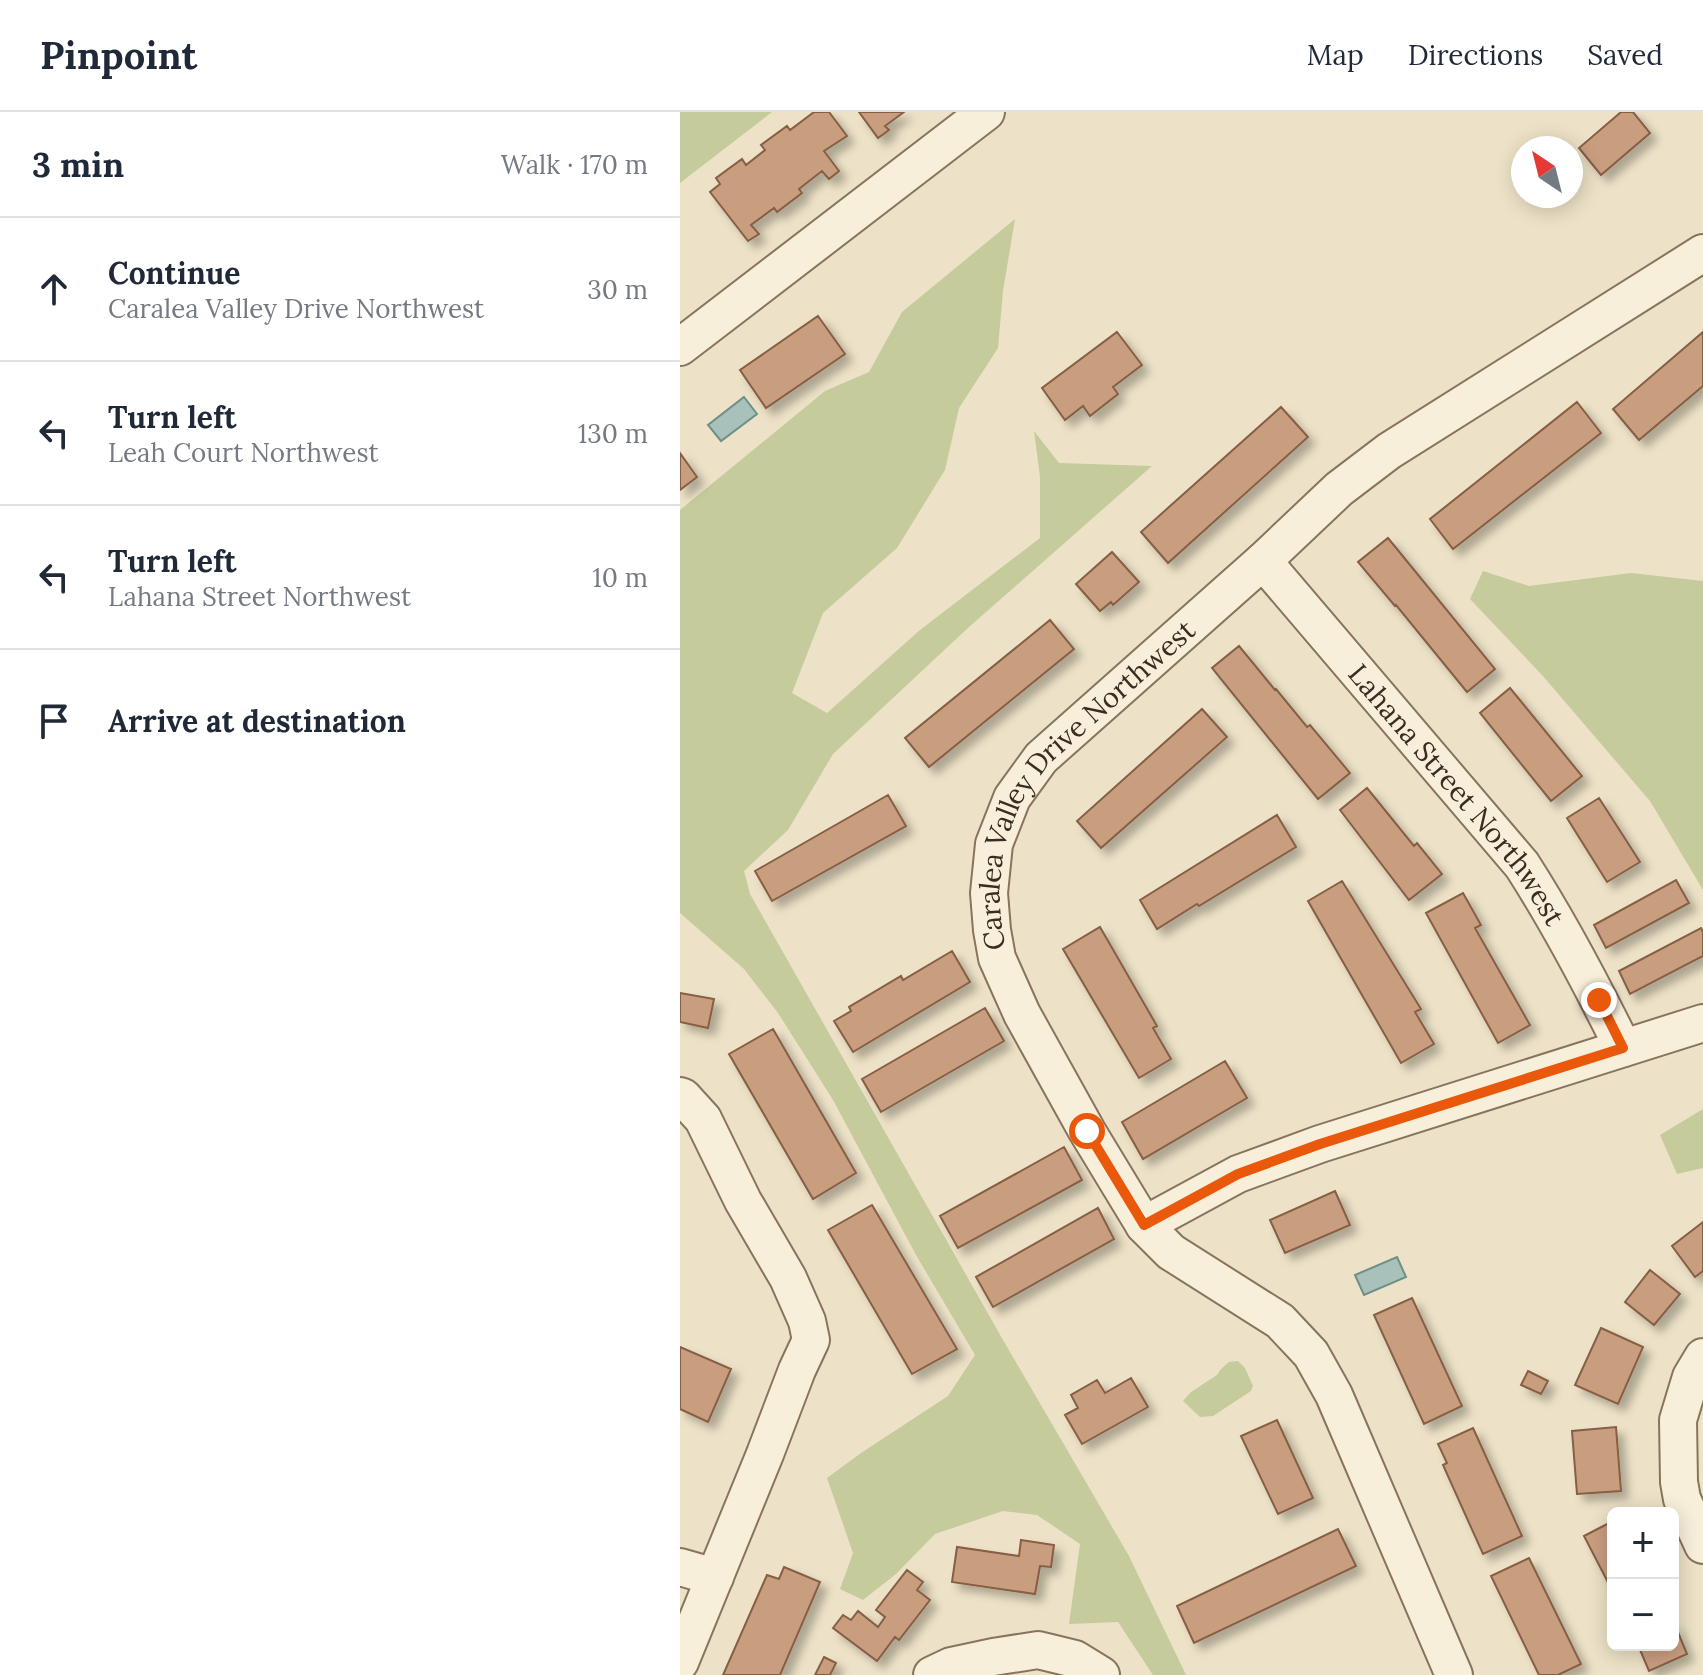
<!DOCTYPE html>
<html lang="en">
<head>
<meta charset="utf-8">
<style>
	:root { --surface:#fff; --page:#f2f2f3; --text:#1f2937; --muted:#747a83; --line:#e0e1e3 }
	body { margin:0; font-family:Lora,serif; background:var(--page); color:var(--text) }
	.controls { position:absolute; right:24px; bottom:24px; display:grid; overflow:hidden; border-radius:12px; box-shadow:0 4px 20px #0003 }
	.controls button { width:72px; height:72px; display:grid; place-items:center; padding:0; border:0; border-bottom:2px solid var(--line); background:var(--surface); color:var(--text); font:40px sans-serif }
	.compass { position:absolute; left:831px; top:24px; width:72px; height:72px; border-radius:50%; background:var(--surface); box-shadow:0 4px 20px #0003; rotate:325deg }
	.stop { position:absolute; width:24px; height:24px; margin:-18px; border:6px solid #ea580c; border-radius:50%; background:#fff }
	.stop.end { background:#ea580c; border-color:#fff; box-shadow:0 2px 8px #0008 }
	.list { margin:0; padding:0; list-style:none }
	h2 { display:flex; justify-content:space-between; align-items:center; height:104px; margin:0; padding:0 32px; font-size:34px }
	h2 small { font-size:26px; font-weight:400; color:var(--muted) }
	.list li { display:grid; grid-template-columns:52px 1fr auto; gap:24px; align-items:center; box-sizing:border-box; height:144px; padding:0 32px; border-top:2px solid var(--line) }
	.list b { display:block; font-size:30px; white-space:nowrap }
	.list p { margin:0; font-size:26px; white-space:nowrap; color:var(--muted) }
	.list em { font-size:26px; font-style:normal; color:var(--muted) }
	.icon { flex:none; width:44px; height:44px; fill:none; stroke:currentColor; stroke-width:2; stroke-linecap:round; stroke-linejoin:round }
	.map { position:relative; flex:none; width:1023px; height:1563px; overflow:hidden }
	header { display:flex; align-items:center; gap:48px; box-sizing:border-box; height:112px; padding:0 40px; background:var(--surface); border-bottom:2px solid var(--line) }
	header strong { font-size:38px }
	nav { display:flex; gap:44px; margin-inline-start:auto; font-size:28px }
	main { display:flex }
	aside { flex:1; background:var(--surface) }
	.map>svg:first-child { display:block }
	.green { fill:#c5cb9b }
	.water { fill:#a8c1ba; stroke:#6f8f87; stroke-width:2 }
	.building { fill:#c99e7f; stroke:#865e44; stroke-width:2; filter:url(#shadow) }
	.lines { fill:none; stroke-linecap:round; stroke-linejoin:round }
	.minor-casing { stroke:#88745d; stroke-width:40 }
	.minor { stroke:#f8efda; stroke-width:36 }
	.route { stroke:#ea580c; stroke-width:10 }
	.labels { text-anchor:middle; stroke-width:6; stroke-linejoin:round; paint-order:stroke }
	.street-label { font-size:28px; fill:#392c20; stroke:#f4ecd7 }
</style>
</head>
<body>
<header>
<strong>Pinpoint</strong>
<nav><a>Map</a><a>Directions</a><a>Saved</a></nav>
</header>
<main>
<aside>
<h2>3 min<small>Walk · 170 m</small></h2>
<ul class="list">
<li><svg class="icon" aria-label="ahead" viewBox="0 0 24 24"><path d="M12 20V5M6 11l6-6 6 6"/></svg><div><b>Continue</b><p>Caralea Valley Drive Northwest</p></div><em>30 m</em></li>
<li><svg class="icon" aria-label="left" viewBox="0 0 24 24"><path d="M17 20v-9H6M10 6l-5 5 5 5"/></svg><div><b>Turn left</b><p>Leah Court Northwest</p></div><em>130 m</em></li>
<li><svg class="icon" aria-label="left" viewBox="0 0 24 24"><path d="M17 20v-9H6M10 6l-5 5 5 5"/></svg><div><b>Turn left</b><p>Lahana Street Northwest</p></div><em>10 m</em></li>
<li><svg class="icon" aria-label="arrive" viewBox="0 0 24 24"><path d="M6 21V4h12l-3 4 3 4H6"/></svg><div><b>Arrive at destination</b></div></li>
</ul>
</aside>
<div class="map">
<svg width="1023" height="1563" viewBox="0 0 1023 1563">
	<defs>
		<filter id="shadow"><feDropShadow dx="7" dy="7" stdDeviation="4" flood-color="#0004"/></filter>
	</defs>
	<rect width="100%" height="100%" fill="#ede2c7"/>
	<path class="green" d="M 0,0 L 92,0 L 0,71 Z
		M 335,107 L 323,179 L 318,236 L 279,296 L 265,358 L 217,436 L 143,501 L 112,581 L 147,601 L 240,518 L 360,426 L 360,365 L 354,319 L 379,351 L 472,354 L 289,515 L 153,642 L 108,718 L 64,759 L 70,782 L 323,1228 L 449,1444 L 506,1563 L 473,1563 L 438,1510 L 389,1512 L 400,1432 L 357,1403 L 323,1399 L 255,1422 L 216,1462 L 183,1488 L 160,1477 L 173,1441 L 147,1366 L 181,1341 L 268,1284 L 295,1243 L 236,1143 L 153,988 L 98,901 L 64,857 L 0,801 L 0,398 L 145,279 L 189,260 L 222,200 Z
		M 803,459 L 849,474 L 951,461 L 1023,469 L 1023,778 L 970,689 L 862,563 L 790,487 Z
		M 1023,997 L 1023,1056 L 997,1062 L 980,1023 Z
		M 558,1249 L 565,1256 L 573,1274 L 571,1279 L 533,1304 L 520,1305 L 503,1289 L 511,1280 L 537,1263 L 541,1257 L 549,1250 Z"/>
	<path class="water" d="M 64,285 L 77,302 L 41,329 L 28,313 Z
		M 717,1145 L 726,1165 L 684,1183 L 675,1163 Z"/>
	<path class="building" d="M 134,0 L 149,0 L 167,24 L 144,39 L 159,59 L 149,67 L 142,59 L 119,77 L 122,81 L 97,100 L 94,96 L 71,113 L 79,122 L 68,129 L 30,80 L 40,72 L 36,66 L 62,47 L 66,53 L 85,38 L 81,33 L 107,14 L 110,18 Z
		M 179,0 L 224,0 L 205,14 L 209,18 L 198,26 Z
		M 941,0 L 953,0 L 970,21 L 921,63 L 899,36 Z
		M 138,204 L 165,242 L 86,296 L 60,258 Z
		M 437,220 L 462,253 L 433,275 L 438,282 L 410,304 L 403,294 L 385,308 L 362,276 Z
		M 1023,220 L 1023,274 L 959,328 L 933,297 Z
		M 897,290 L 921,321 L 773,437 L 750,407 Z
		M 601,295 L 628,325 L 488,451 L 461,420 Z
		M 0,341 L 17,365 L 0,378 Z
		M 708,426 L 815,557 L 787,580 L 716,493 L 715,494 L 678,450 Z
		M 432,440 L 459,470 L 433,493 L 431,490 L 420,499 L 396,472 Z
		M 370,508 L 394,537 L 249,655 L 225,626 Z
		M 559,534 L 595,578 L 596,577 L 627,615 L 630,613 L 670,661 L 638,687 L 532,556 Z
		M 830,576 L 902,664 L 871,689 L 800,601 Z
		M 522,597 L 547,625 L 421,736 L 397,709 Z
		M 687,676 L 734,734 L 737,731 L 762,762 L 729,788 L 660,698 Z
		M 208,683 L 226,714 L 92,789 L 75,759 Z
		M 919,686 L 960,750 L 927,770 L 887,706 Z
		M 597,703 L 616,735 L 519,794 L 517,792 L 477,817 L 460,788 Z
		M 996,768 L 1009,791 L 926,836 L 914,813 Z
		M 662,769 L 741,897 L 735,900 L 754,932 L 721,951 L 628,789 Z
		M 783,781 L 801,813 L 795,816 L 850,913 L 818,931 L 746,801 Z
		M 420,815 L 477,914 L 473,916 L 491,947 L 459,966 L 383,837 Z
		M 1021,816 L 1023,820 L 1023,844 L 950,882 L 939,859 Z
		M 272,839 L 290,870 L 173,940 L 154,909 L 171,899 L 169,895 L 221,864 L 223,868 Z
		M 0,881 L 34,887 L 28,916 L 0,910 Z
		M 305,896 L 324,929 L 201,1000 L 182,967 Z
		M 93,917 L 176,1061 L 133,1087 L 49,942 Z
		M 545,949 L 567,986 L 463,1047 L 442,1010 Z
		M 384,1035 L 402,1068 L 278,1136 L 260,1104 Z
		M 655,1079 L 670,1113 L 605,1141 L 590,1108 Z
		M 192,1093 L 277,1237 L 232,1262 L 148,1118 Z
		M 418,1096 L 434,1127 L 313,1195 L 296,1165 Z
		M 1023,1110 L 1023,1159 L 1015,1165 L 992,1134 Z
		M 970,1158 L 1000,1182 L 974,1213 L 945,1190 Z
		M 732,1186 L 782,1294 L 744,1312 L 694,1203 Z
		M 921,1216 L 963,1235 L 938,1292 L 895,1273 Z
		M 0,1235 L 51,1257 L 28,1310 L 0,1297 Z
		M 848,1259 L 868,1269 L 861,1282 L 841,1273 Z
		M 451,1266 L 468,1295 L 402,1332 L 385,1303 L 398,1296 L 391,1283 L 417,1268 L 425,1281 Z
		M 597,1308 L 633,1386 L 598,1402 L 561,1324 Z
		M 936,1315 L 941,1379 L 897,1382 L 892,1319 Z
		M 793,1316 L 842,1424 L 803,1442 L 763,1353 L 767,1351 L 758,1332 Z
		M 933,1409 L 933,1480 L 904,1424 Z
		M 658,1417 L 676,1454 L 514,1531 L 497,1494 Z
		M 341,1428 L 374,1433 L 371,1455 L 360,1454 L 355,1482 L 272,1470 L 277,1435 L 339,1444 Z
		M 849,1446 L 901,1552 L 878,1563 L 859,1563 L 811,1464 Z
		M 104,1455 L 140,1470 L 100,1563 L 43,1563 L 87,1463 L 99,1467 Z
		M 227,1458 L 243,1470 L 237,1478 L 250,1488 L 219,1528 L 215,1525 L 197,1549 L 153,1516 L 163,1503 L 171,1508 L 178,1499 L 198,1515 L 205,1505 L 196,1498 Z
		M 993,1508 L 1007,1542 L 969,1559 L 958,1533 L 993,1533 Z
		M 144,1545 L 156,1551 L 150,1563 L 135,1563 Z"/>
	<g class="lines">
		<defs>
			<g id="minor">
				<path d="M 0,235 L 306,0"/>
				<path id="s1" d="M 583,449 L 842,753 C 880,812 912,873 943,936"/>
				<path d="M 0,984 L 3,985 L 23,1007 L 63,1089 L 108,1166 L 127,1209 L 131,1228 L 117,1258 L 85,1342 L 0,1550"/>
				<path d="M 464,1113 L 558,1062 L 640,1032 L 1023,911"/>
				<path d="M 1023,1245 L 1011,1265 L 998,1308 L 999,1370 L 1002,1387 L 1023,1433"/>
				<path d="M 0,1455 L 35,1465"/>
				<path d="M 252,1563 L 271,1554 L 313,1545 L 358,1538 L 395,1547 L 421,1563"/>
				<path id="s2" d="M 774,1563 L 654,1283 L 631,1242 L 600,1209 L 491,1140 L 464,1113 L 407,1019 L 342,902 L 317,846 L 312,818 L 309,781 L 314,732 L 332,686 L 361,646 L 583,449 L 659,377 L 709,339 L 1023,141"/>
			</g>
		</defs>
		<use href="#minor" class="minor-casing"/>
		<use href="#minor" class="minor"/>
	</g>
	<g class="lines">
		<path class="route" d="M 407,1019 L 464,1113 L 558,1062 L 640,1032 L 943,936 L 919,888"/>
	</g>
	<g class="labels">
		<g class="street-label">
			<text dy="10" stroke="none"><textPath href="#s2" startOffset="1080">Caralea Valley Drive Northwest</textPath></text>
			<text dy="10" stroke="none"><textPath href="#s1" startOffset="304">Lahana Street Northwest</textPath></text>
		</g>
	</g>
</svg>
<div class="controls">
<button>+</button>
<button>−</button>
</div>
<svg class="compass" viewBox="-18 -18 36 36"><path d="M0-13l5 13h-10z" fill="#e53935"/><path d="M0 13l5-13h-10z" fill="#747a83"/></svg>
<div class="stop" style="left:407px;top:1019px"></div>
<div class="stop end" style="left:919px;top:888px"></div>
</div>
</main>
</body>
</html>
